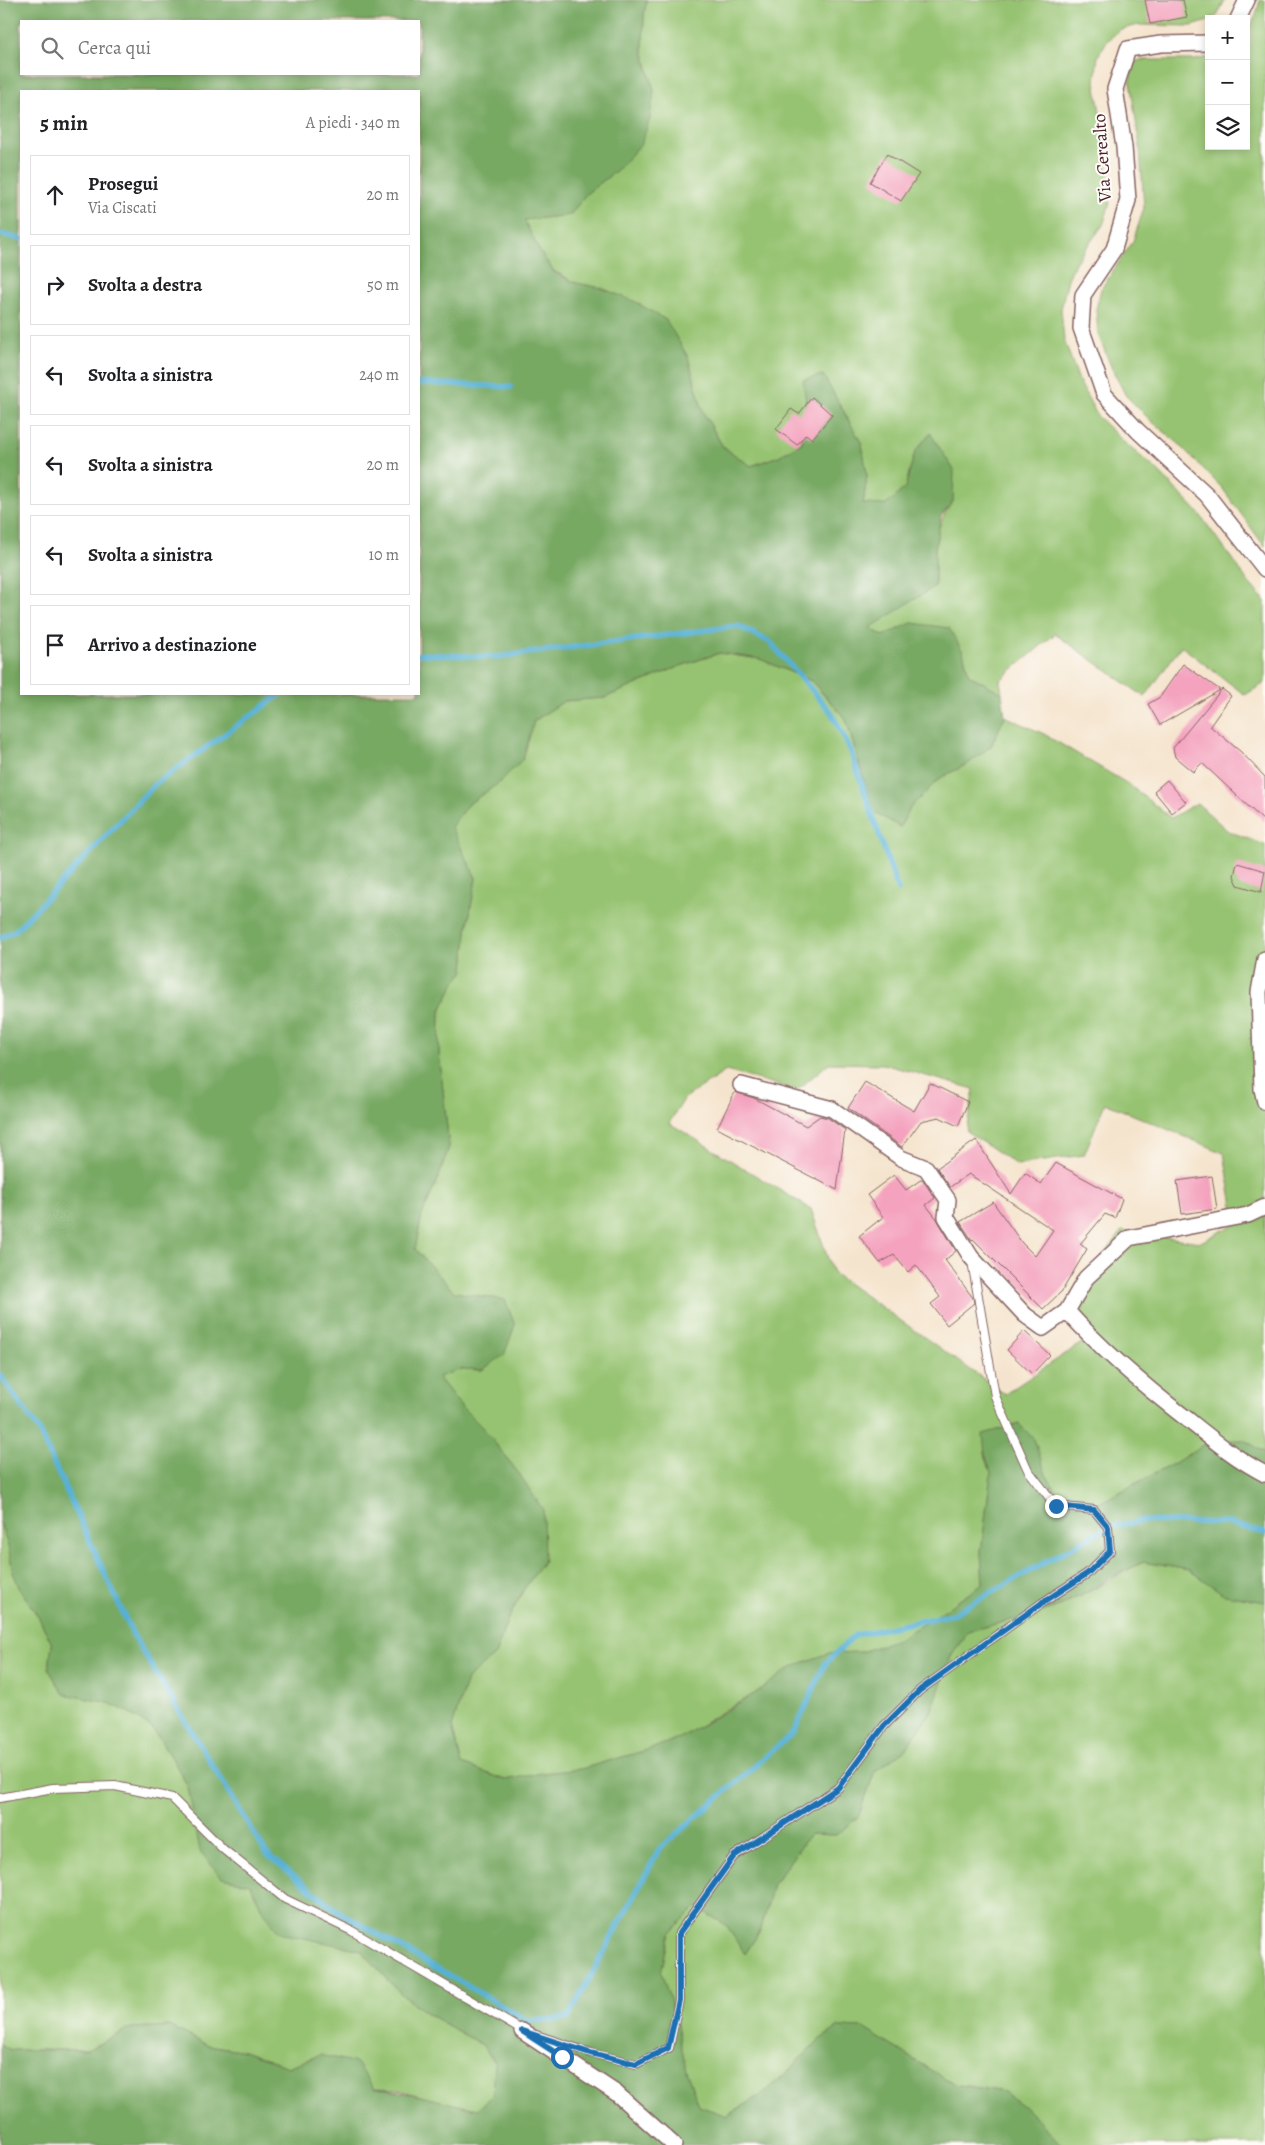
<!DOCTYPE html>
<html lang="it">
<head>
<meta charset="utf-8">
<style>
	:root { --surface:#fff; --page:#f2f2f2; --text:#202124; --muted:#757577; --line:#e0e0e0 }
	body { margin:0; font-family:Alegreya,serif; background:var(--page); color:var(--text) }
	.controls { position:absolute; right:15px; top:15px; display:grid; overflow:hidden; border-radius:0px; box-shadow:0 2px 8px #0003 }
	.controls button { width:45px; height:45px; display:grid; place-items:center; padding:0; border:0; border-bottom:1px solid var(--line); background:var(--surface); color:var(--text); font:25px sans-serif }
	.stop { position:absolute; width:15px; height:15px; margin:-11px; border:4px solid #1f6fb2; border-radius:50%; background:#fff }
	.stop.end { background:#1f6fb2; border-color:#fff; box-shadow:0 1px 5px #0008 }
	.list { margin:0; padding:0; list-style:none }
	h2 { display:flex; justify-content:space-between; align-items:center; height:65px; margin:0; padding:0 20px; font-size:21px }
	h2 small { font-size:16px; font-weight:400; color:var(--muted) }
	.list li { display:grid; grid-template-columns:32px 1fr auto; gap:15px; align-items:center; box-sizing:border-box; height:80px; margin:0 10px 10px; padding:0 10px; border:1px solid var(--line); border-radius:0px }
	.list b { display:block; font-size:19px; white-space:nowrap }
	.list p { margin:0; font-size:16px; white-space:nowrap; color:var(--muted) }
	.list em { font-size:16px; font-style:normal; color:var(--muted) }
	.icon { flex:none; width:28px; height:28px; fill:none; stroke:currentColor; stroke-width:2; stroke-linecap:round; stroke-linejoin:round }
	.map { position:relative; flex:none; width:1265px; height:2145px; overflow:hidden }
	.search { position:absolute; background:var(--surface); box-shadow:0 2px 8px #0003; left:20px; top:20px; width:400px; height:55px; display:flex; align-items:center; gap:12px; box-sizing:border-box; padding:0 18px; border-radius:0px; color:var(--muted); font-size:19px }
	.panel { position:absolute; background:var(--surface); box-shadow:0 2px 8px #0003; left:20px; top:90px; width:400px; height:605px; border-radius:0px }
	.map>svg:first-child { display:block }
	.green { fill:#96c371; stroke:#70714e; fill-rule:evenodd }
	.forest { fill:#78a963; stroke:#616447; fill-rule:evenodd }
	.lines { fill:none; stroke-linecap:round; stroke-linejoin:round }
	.stream { stroke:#57b1d5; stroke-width:5.5 }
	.building { fill:#f4a2be }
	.service-casing { stroke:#866464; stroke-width:10 }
	.minor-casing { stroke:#866464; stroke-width:18 }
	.service { stroke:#fff; stroke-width:8 }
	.minor { stroke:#fff; stroke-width:15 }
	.route { stroke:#1f6fb2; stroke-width:6 }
	.labels { text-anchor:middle; stroke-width:4; stroke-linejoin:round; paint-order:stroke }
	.street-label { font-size:18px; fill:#4a1f2b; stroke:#fdfcf7 }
</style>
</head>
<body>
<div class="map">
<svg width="1265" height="2145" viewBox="0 0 1265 2145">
	<rect width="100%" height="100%" fill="#fdfcf7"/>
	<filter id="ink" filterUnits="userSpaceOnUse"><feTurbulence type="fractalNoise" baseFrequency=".02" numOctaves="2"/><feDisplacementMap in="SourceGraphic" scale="10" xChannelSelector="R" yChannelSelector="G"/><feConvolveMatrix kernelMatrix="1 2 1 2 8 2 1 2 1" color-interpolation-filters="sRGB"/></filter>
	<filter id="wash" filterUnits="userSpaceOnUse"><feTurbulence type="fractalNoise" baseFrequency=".0096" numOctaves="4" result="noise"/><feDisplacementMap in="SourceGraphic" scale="20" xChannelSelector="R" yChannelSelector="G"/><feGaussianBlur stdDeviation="1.12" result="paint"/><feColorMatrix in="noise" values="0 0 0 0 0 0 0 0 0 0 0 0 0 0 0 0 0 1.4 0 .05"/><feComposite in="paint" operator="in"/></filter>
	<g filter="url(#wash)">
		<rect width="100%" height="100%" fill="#f5e4cd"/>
		<path class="green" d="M 647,0 L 1225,0 L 1217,16 L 1209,19 L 1209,21 L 1192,26 L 1139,25 L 1121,29 L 1107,41 L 1098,56 L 1095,81 L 1106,151 L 1110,203 L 1103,225 L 1075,263 L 1068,279 L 1061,309 L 1064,340 L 1080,383 L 1098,417 L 1127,445 L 1156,469 L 1198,512 L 1250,584 L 1265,601 L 1265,683 L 1245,695 L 1181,646 L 1145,697 L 1055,634 L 1000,680 L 1002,693 L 969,675 L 963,652 L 912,623 L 883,636 L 869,628 L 935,586 C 935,554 932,528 953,501 L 930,433 L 915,452 L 905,488 L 886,505 L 863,504 L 867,476 L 862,444 L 823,375 L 807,410 L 802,443 L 779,456 L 751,466 L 723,447 L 703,412 L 688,357 L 601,288 L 576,283 L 554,271 L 540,252 L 524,220 L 570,215 L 586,194 L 617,170 L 654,91 L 643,49 L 644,13 Z
			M 1260,0 L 1265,0 L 1265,547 L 1223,489 L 1178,443 L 1150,420 L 1126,396 L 1112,369 L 1098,334 L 1096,309 L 1101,289 L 1133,241 L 1144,208 L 1140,148 L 1130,81 L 1133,63 L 1140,60 L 1195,60 L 1209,57 L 1209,146 L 1246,146 L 1246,33 L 1255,18 Z
			M 720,653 L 760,659 L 811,681 L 846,719 L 873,811 L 900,827 L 910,808 L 940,778 L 969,763 L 991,746 L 1005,716 L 1044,734 L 1128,784 L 1171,818 L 1197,803 L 1228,831 L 1265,845 L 1265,1453 L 1245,1440 L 1209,1441 L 1175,1463 L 1099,1503 L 1064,1504 L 1046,1475 L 1034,1439 L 1019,1424 L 1004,1429 L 985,1454 L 991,1473 L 981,1552 L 983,1584 L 930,1620 L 898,1639 L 862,1652 L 829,1653 L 725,1710 L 682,1737 L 651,1749 L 581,1769 L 543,1773 L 505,1780 L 462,1765 L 452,1727 L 467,1678 L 495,1655 L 507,1621 L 524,1589 L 544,1560 L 520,1475 L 483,1428 L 461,1406 L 438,1377 L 462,1369 L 482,1370 L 515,1325 L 505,1300 L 454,1292 L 415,1249 L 422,1215 L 438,1179 L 449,1147 L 439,1053 L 440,1012 L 455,982 L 464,971 L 467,930 L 476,878 L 450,827 L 467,805 L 500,782 L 522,759 L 534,721 L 564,701 L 604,698 L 680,666 ZM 829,1063 L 883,1064 L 974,1089 L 966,1131 L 1017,1165 L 1084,1155 L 1105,1103 L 1224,1153 L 1236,1223 L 1201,1242 L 1122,1231 L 1062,1313 L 1089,1338 L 1005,1394 L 833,1273 L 811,1209 L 669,1123 L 685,1098 L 726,1071 L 797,1090 Z
			M 0,1522 L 8,1546 L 13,1572 L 19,1587 L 39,1618 L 52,1644 L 49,1670 L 64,1694 L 109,1703 L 128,1712 L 152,1728 L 171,1756 L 188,1787 L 194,1813 L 222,1878 L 250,1884 L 262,1909 L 340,1944 L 361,1950 L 402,1995 L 428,2014 L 484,2046 L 495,2064 L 493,2095 L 478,2109 L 449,2104 L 399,2090 L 374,2089 L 320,2055 L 288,2067 L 240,2050 L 207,2045 L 170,2026 L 131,2028 L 87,2050 L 11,2050 L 0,2044 Z
			M 1143,1562 L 1189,1570 L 1225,1594 L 1265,1602 L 1265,2145 L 1062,2145 L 1004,2092 L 953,2084 L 863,2028 L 839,2027 L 819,2040 L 784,2076 L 761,2095 L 726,2116 L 699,2106 L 686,2070 L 661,1972 L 670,1933 L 696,1907 L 726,1925 L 745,1954 L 761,1929 L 773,1884 L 810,1834 L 836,1835 L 858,1817 L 875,1771 L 904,1751 L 931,1712 L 952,1654 L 968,1631 C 992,1624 1016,1620 1040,1613 C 1076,1602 1109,1579 1143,1562 Z"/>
		<path class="forest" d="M 0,0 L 647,0 L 644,13 L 643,49 L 654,91 L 650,119 L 641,144 L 617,170 L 586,194 L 570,215 L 524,220 L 540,252 L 554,272 L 576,283 L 601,288 L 634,301 L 666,320 L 688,357 L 703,412 L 723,447 L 751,466 L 779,456 L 802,443 L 807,410 L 803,380 L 823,375 L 862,444 L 867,476 L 863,504 L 886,505 L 905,488 L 915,452 L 930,433 L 954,470 L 953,501 L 941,516 L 935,548 L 935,586 L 870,628 L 883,636 L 912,623 L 949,628 L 963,652 L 969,675 L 1002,693 L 1005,716 L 991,746 L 969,763 L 940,778 L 910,808 L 900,827 L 873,811 L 846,719 L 812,681 L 760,659 L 719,653 L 680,666 L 604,698 L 564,701 L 534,721 L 523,759 L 500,782 L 467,805 L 451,827 L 476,878 L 467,930 L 464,971 L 455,982 L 440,1012 L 439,1053 L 449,1147 L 438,1179 L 422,1215 L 415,1249 L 454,1292 L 505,1300 L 515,1325 L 504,1355 L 482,1370 L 462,1369 L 438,1377 L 461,1406 L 483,1428 L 520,1475 L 543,1510 L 544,1560 L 524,1589 L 507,1621 L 495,1655 L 467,1679 L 452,1727 L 462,1764 L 505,1780 L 543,1773 L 581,1769 L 651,1749 L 682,1737 L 754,1694 L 793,1666 L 829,1653 L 862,1652 L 898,1639 L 930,1620 L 983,1584 L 981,1552 L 991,1473 L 985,1454 L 983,1434 L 1019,1424 L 1034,1439 L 1046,1475 L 1064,1504 L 1099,1503 L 1175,1463 L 1209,1441 L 1245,1440 L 1265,1453 L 1265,1602 L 1225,1595 L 1189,1570 L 1143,1562 L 1108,1579 L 1081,1596 L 1040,1613 L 968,1631 L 952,1654 L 931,1712 L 904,1751 L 875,1771 L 858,1817 L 836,1835 L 810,1834 L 773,1884 L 761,1929 L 745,1954 L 726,1925 L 696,1907 L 670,1933 L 661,1972 L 675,2014 L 686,2070 L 699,2106 L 727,2116 L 761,2095 L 784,2076 L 819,2040 L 839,2027 L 863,2028 L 953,2084 L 1004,2092 L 1024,2106 L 1062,2145 L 0,2145 L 0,2044 L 11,2050 L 87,2050 L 131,2028 L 170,2026 L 207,2045 L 240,2050 L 288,2067 L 320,2055 L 357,2063 L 374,2089 C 410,2091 443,2103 478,2109 L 493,2095 L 495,2064 L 484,2046 L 428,2014 L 402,1995 L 361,1950 L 279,1933 L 262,1909 L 250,1884 L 222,1878 L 200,1851 L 188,1787 L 171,1756 L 152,1728 L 128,1712 L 109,1703 L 64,1694 L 49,1670 L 52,1644 L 39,1618 L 19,1587 L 13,1572 L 8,1546 L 0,1522 ZM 21,21 L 419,21 L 419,74 L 21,74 ZM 21,91 L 419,91 L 419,694 L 21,694 Z"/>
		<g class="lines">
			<path class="stream" d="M 0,234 L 21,239
				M 419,383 L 511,387
				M 419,654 L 496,657 L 738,626 L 770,642 L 831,712 L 850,749 L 898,890
				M 0,938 L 16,930 L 155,784 L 281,694
				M 0,1375 L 38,1429 L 134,1637 L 266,1853 L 336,1910 L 528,2021 L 568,2018 L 660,1848 L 794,1732 L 825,1664 L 855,1635 L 953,1614 L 1108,1527 L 1143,1521 L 1228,1523 L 1265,1533"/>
		</g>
		<g id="blocks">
			<path class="building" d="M 1145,0 L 1183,0 L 1187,17 L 1150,24 Z
				M 887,154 L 919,174 L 901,201 L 870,182 Z
				M 812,397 L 832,415 L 812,439 L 806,434 L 797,445 L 776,429 L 791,409 L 799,414 Z
				M 1183,664 L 1220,690 L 1160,725 L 1148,704 L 1160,697 Z
				M 1222,689 L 1231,696 L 1210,726 L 1241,752 L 1265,777 L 1265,822 L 1202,763 L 1193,772 L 1175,757 L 1173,748 Z
				M 1167,780 L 1186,802 L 1172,813 L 1154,791 Z
				M 1237,863 L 1265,871 L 1261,892 L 1238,885 L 1234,876 Z
				M 865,1082 L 914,1111 L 930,1083 L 968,1102 L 958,1126 L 939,1117 L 921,1121 L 902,1147 L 848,1108 Z
				M 735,1092 L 754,1098 L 806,1126 L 820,1116 L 828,1118 L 845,1130 L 837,1190 L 717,1128 Z
				M 976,1140 L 1011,1194 L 1025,1173 L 1041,1184 L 1056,1163 L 1122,1199 L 1115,1218 L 1105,1214 L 1080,1244 L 1087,1249 L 1062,1291 L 1043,1309 L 973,1239 L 972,1240 L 960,1222 L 993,1202 L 1022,1243 L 1035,1256 L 1053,1230 L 969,1174 L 950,1187 L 937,1168 Z
				M 894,1175 L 906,1190 L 922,1179 L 935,1198 L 926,1205 L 937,1219 L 956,1251 L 945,1260 L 973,1298 L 974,1303 L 947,1325 L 931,1304 L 940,1297 L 916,1265 L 908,1272 L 894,1255 L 880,1263 L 859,1236 L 883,1217 L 867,1195 Z
				M 1212,1176 L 1217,1209 L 1182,1214 L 1177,1181 Z
				M 1024,1331 L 1050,1355 L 1032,1374 L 1007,1350 Z"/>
		</g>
	</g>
	<g filter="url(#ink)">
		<use href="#blocks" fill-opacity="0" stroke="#866464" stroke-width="1"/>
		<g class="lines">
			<defs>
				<path id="service" d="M 0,1798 L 53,1788 L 115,1786 L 172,1798 L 223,1849 L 285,1899 L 352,1931 L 523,2031
					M 536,2035 L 591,2053 L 636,2064 L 669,2048 L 679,2000 L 679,1933 L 734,1856 L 838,1788 L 884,1726 L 920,1690 L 1042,1603 L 1088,1573 L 1110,1551 L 1108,1527 L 1094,1510 L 1056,1506 L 1028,1470 L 995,1396 L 972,1261"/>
				<path id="minor" d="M 1238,19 L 1247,0
					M 1209,43 L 1161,44 L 1128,49 L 1115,89 L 1124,147 L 1128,200 L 1114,249 L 1083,295 L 1081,328 L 1104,394 L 1138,431 L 1207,495 L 1265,569
					M 1265,959 L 1259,992 L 1262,1089 L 1265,1102
					M 741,1085 L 832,1109 L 901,1158 L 926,1168 L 948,1200 L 946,1217 L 971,1257 L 1025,1315 L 1043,1328 L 1067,1311 L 1086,1278 L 1129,1238 L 1248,1215 L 1265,1207
					M 1067,1311 C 1103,1351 1144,1386 1187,1419 C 1212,1439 1236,1459 1265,1474
					M 522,2031 L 616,2093 L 674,2145"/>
			</defs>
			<use href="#service" class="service-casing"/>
			<use href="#minor" class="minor-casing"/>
			<use href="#service" class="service"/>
			<use href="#minor" class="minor"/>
		</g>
	</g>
	<g class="lines" filter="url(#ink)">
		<path class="route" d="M 562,2057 L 522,2031 L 590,2053 L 636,2064 L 668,2048 L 679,2000 L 679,1933 L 734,1856 L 838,1788 L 884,1726 L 920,1690 L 1042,1603 L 1088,1573 L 1110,1551 L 1108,1527 L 1094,1510 L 1056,1506"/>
	</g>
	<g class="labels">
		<g class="street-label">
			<text transform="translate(1102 158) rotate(-94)" y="6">Via Cerealto</text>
		</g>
	</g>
</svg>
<div class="controls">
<button>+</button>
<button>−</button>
<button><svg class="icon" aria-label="layers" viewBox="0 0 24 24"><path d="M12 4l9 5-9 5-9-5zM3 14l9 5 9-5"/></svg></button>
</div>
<div class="stop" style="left:562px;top:2057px"></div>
<div class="stop end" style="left:1056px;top:1506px"></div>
<div class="search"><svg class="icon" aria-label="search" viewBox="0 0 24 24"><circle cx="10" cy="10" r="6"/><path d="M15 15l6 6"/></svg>Cerca qui</div>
<section class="panel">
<h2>5 min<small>A piedi · 340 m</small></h2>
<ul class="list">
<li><svg class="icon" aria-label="ahead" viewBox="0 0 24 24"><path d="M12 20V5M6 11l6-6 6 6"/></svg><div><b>Prosegui</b><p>Via Ciscati</p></div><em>20 m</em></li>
<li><svg class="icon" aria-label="right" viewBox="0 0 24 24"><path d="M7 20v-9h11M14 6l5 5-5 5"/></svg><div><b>Svolta a destra</b></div><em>50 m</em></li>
<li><svg class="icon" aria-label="left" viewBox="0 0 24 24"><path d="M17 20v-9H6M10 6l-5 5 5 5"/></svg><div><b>Svolta a sinistra</b></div><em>240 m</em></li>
<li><svg class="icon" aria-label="left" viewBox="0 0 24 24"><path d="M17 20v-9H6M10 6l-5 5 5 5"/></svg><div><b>Svolta a sinistra</b></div><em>20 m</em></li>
<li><svg class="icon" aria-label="left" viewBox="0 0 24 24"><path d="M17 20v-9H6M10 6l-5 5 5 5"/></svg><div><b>Svolta a sinistra</b></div><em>10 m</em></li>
<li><svg class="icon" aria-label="arrive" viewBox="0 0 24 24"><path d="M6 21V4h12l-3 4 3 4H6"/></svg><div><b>Arrivo a destinazione</b></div></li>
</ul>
</section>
</div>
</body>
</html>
